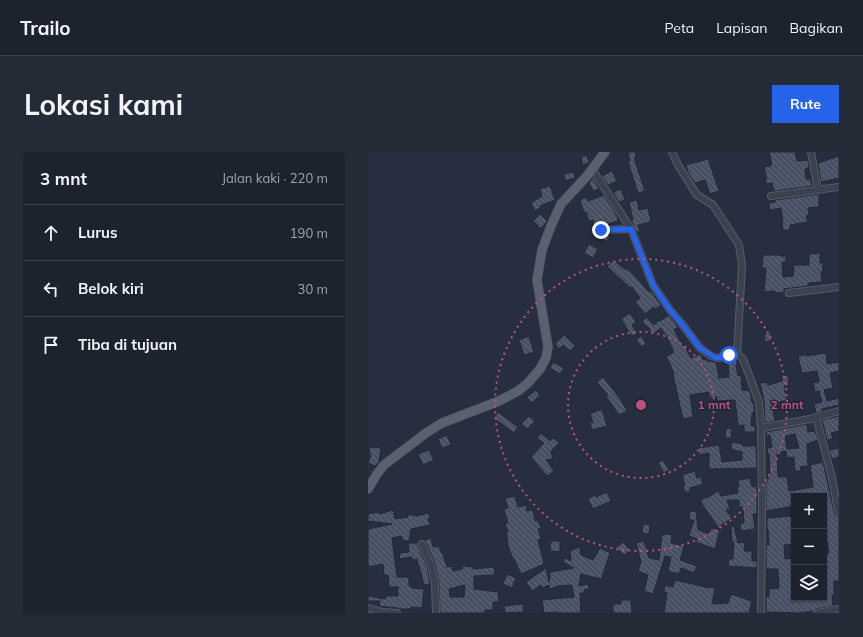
<!DOCTYPE html>
<html lang="id">
<head>
<meta charset="utf-8">
<style>
	:root { --surface:#1d222f; --page:#252a37; --text:#f1f3f6; --muted:#a0a4aa; --line:#3b3f4b; --accent:#2563eb }
	body { margin:0; font-family:Mulish,sans-serif; background:var(--page); color:var(--text) }
	.controls { position:absolute; right:12px; bottom:12px; display:grid; overflow:hidden; border-radius:0px; box-shadow:0 1px 3px #0004 }
	.controls button { width:36px; height:36px; display:grid; place-items:center; padding:0; border:0; border-bottom:1px solid var(--line); background:var(--surface); color:var(--text); font:20px sans-serif }
	.stop { position:absolute; width:12px; height:12px; margin:-9px; border:3px solid #2563eb; border-radius:50%; background:#fff }
	.stop.end { background:#2563eb; border-color:#fff; box-shadow:0 1px 4px #0008 }
	.list { margin:0; padding:0; list-style:none }
	h2 { display:flex; justify-content:space-between; align-items:center; height:52px; margin:0; padding:0 16px; font-size:17px }
	h2 small { font-size:13px; font-weight:400; color:var(--muted) }
	.list li { display:grid; grid-template-columns:26px 1fr auto; gap:12px; align-items:center; box-sizing:border-box; height:56px; padding:0 16px; border-top:1px solid var(--line) }
	.list b { display:block; font-size:15px; white-space:nowrap }
	.list em { font-size:13px; font-style:normal; color:var(--muted) }
	.icon { flex:none; width:22px; height:22px; fill:none; stroke:currentColor; stroke-width:2; stroke-linecap:round; stroke-linejoin:round }
	.map { position:relative; flex:none; width:471px; height:461px; overflow:hidden; border-radius:0px }
	header { display:flex; align-items:center; gap:24px; box-sizing:border-box; height:56px; padding:0 20px; background:var(--surface); border-bottom:1px solid var(--line) }
	header strong { font-size:19px }
	nav { display:flex; gap:22px; margin-inline-start:auto; font-size:14px }
	.intro { display:flex; align-items:center; justify-content:space-between; box-sizing:border-box; height:96px; padding:0 24px }
	h1 { margin:0; font-size:28px }
	.button { padding:10px 18px; border-radius:0px; background:var(--accent); color:#fff; font-size:14px; font-weight:700 }
	main { display:flex; gap:24px; padding:0 24px }
	aside { flex:1; background:var(--surface); border-radius:0px; box-shadow:0 1px 3px #0004 }
	.map>svg:first-child { display:block }
	.building { fill:url(#building-back-hatch); stroke:#212836; fill-rule:evenodd }
	.lines { fill:none; stroke-linecap:round; stroke-linejoin:round }
	.street-casing { stroke:#565c6a; stroke-width:8 }
	.primary-casing { stroke:#444a58; stroke-width:10 }
	.street { stroke:#3b414f; stroke-width:6 }
	.primary { stroke:#59606f; stroke-width:9 }
	.route { stroke:#2563eb; stroke-width:5 }
	.ring { fill:none; stroke:#be5182; stroke-width:2; stroke-dasharray:2 4 }
	.centre { fill:#be5182; stroke:#1f2634; stroke-width:2 }
	.ring-label { font-size:12px; text-anchor:middle; font-weight:bold; fill:#be5182; stroke:#1f2634; stroke-width:3; stroke-linejoin:round; paint-order:stroke }
</style>
</head>
<body>
<header>
<strong>Trailo</strong>
<nav><a>Peta</a><a>Lapisan</a><a>Bagikan</a></nav>
</header>
<div class="intro"><h1>Lokasi kami</h1><a class="button">Rute</a></div>
<main>
<aside>
<h2>3 mnt<small>Jalan kaki · 220 m</small></h2>
<ul class="list">
<li><svg class="icon" aria-label="ahead" viewBox="0 0 24 24"><path d="M12 20V5M6 11l6-6 6 6"/></svg><div><b>Lurus</b></div><em>190 m</em></li>
<li><svg class="icon" aria-label="left" viewBox="0 0 24 24"><path d="M17 20v-9H6M10 6l-5 5 5 5"/></svg><div><b>Belok kiri</b></div><em>30 m</em></li>
<li><svg class="icon" aria-label="arrive" viewBox="0 0 24 24"><path d="M6 21V4h12l-3 4 3 4H6"/></svg><div><b>Tiba di tujuan</b></div></li>
</ul>
</aside>
<div class="map">
<svg width="471" height="461" viewBox="0 0 471 461">
	<defs>
		<pattern id="building-back-hatch" width="6" height="6" patternUnits="userSpaceOnUse"><rect width="6" height="6" fill="#485063"/><path d="M-1 5l2 2M0 0l6 6M5-1l2 2" fill="none" stroke="#606778"/></pattern>
	</defs>
	<rect width="100%" height="100%" fill="#272e3f"/>
	<path class="building" d="M 260,0 L 267,0 L 268,6 L 266,6 L 277,39 L 270,41 L 260,10 L 262,9 Z
		M 401,0 L 427,0 L 429,9 L 440,8 L 441,16 L 437,17 L 438,27 L 442,27 L 445,34 L 406,39 L 404,31 L 398,32 L 397,27 L 399,27 L 396,15 L 403,14 L 402,12 L 404,12 Z
		M 219,3 L 221,11 L 215,13 L 213,5 Z
		M 471,4 L 471,26 L 453,30 L 450,11 Z
		M 340,7 L 351,39 L 342,42 L 337,28 L 327,31 L 320,20 L 318,13 Z
		M 244,19 L 249,29 L 240,33 L 234,24 Z
		M 206,20 L 207,26 L 197,29 L 196,22 Z
		M 225,26 L 231,37 L 225,39 L 221,31 Z
		M 182,34 L 187,48 L 172,54 L 173,55 L 167,59 L 163,51 L 174,44 L 172,37 Z
		M 253,37 L 257,48 L 251,50 L 245,40 Z
		M 451,42 L 451,55 L 440,56 L 441,63 L 438,64 L 440,70 L 422,73 L 422,78 L 415,78 L 414,69 L 415,69 L 413,56 L 402,58 L 401,51 L 407,50 L 407,48 Z
		M 236,43 L 249,64 L 250,69 L 227,76 L 225,68 L 221,69 L 218,60 L 216,61 L 212,48 L 219,45 L 220,49 Z
		M 269,48 L 271,58 L 280,56 L 283,70 L 270,73 L 272,79 L 269,80 L 263,69 L 265,68 L 261,50 Z
		M 172,62 L 179,69 L 173,77 L 165,69 Z
		M 232,82 L 239,82 L 242,86 L 237,90 Z
		M 221,92 L 230,97 L 225,106 L 216,101 Z
		M 452,101 L 452,111 L 455,111 L 455,119 L 453,120 L 454,130 L 440,131 L 440,134 L 416,137 L 416,140 L 407,141 L 407,139 L 396,140 L 398,116 L 394,116 L 395,103 L 412,103 L 412,104 L 418,104 L 418,110 L 414,110 L 415,125 L 425,124 L 426,113 L 441,113 L 441,102 Z
		M 246,108 L 257,118 L 258,116 L 266,123 L 281,140 L 283,139 L 293,153 L 288,157 L 286,155 L 277,162 L 267,150 L 272,146 L 264,135 L 262,136 L 239,114 Z
		M 262,161 L 268,170 L 264,173 L 269,182 L 264,184 L 253,167 Z
		M 301,163 L 310,175 L 306,178 L 315,194 L 316,193 L 323,206 L 332,202 L 335,208 L 339,207 L 339,209 L 348,210 L 351,226 L 361,225 L 360,209 L 369,208 L 369,213 L 368,213 L 370,224 L 373,223 L 374,238 L 382,239 L 384,251 L 386,251 L 386,261 L 384,261 L 383,274 L 387,274 L 387,280 L 376,280 L 376,273 L 370,274 L 367,248 L 349,249 L 349,245 L 341,246 L 341,240 L 322,243 L 325,265 L 315,267 L 305,223 L 306,222 L 302,212 L 298,205 L 306,200 L 301,190 L 302,190 L 293,176 L 285,182 L 281,178 L 282,177 L 274,170 L 278,165 L 286,173 L 291,168 L 292,169 Z
		M 403,181 L 403,189 L 397,190 L 396,182 Z
		M 196,183 L 207,194 L 202,199 L 195,193 L 191,197 L 187,192 Z
		M 161,184 L 166,200 L 156,203 L 151,188 Z
		M 273,184 L 278,191 L 274,195 L 268,188 Z
		M 458,201 L 459,212 L 471,210 L 471,219 L 462,221 L 465,236 L 456,238 L 459,249 L 471,246 L 471,253 L 454,257 L 455,259 L 448,261 L 446,252 L 454,250 L 451,239 L 447,240 L 445,231 L 451,230 L 449,219 L 434,221 L 430,205 L 438,202 L 438,204 Z
		M 185,210 L 196,216 L 192,222 L 182,216 Z
		M 414,223 L 420,223 L 421,234 L 416,234 L 419,248 L 409,251 L 411,258 L 405,259 L 407,269 L 397,271 L 396,249 L 392,231 L 399,230 L 400,233 L 414,229 Z
		M 235,225 L 253,248 L 259,259 L 251,263 L 238,244 L 240,243 L 229,230 Z
		M 168,238 L 172,244 L 163,251 L 159,245 Z
		M 234,257 L 239,274 L 224,278 L 222,271 L 225,270 L 222,262 Z
		M 130,260 L 150,275 L 146,281 L 126,266 Z
		M 161,264 L 167,269 L 159,277 L 153,272 Z
		M 471,264 L 471,279 L 463,281 L 465,287 L 459,288 L 454,268 Z
		M 439,272 L 440,280 L 447,279 L 450,288 L 439,292 L 440,314 L 432,315 L 433,319 L 427,319 L 426,305 L 419,306 L 418,299 L 409,301 L 410,325 L 419,325 L 421,339 L 445,335 L 442,313 L 455,310 L 467,364 L 471,368 L 471,429 L 466,429 L 466,443 L 464,443 L 465,454 L 448,457 L 445,459 L 431,461 L 398,460 L 398,445 L 401,445 L 401,437 L 411,436 L 410,417 L 398,417 L 398,393 L 401,393 L 400,377 L 399,377 L 399,366 L 426,364 L 426,377 L 424,377 L 426,392 L 416,393 L 417,407 L 426,406 L 426,446 L 456,446 L 456,402 L 461,401 L 458,384 L 456,384 L 456,344 L 426,344 L 426,354 L 398,359 L 398,329 L 400,329 L 400,323 L 402,323 L 401,302 L 400,302 L 399,296 L 404,295 L 402,283 L 398,284 L 398,280 ZM 427,282 L 431,296 L 419,297 L 417,284 Z
		M 358,276 L 364,277 L 363,286 L 357,286 Z
		M 173,281 L 182,289 L 185,286 L 191,291 L 183,299 L 185,307 L 178,308 L 186,319 L 179,324 L 163,305 L 176,291 L 169,286 Z
		M 79,283 L 83,293 L 74,296 L 70,287 Z
		M 364,290 L 375,292 L 375,294 L 388,294 L 389,316 L 341,317 L 341,301 L 331,303 L 330,296 L 351,293 L 354,310 L 374,308 L 374,300 L 363,297 Z
		M 2,295 L 13,296 L 11,310 L 7,314 L 0,311 L 3,302 L 1,302 Z
		M 471,296 L 471,305 L 464,307 L 461,298 Z
		M 61,298 L 66,308 L 55,313 L 50,302 Z
		M 295,308 L 301,318 L 296,321 L 290,311 Z
		M 327,319 L 329,326 L 333,325 L 335,332 L 322,336 L 322,339 L 317,341 L 315,334 L 317,333 L 314,323 Z
		M 382,326 L 384,335 L 389,334 L 389,362 L 385,362 L 387,377 L 373,379 L 372,371 L 376,371 L 375,355 L 371,355 L 371,348 L 359,348 L 362,357 L 358,358 L 364,366 L 353,373 L 347,397 L 328,390 L 329,387 L 321,384 L 326,368 L 322,368 L 321,360 L 328,359 L 330,378 L 342,382 L 343,376 L 352,378 L 332,349 L 338,345 L 339,346 L 350,339 L 353,344 L 370,341 L 369,335 L 371,335 L 370,328 Z
		M 239,340 L 243,349 L 225,357 L 220,347 L 227,343 L 228,345 Z
		M 147,344 L 150,355 L 158,353 L 159,359 L 165,358 L 167,369 L 170,368 L 173,376 L 170,377 L 173,387 L 170,388 L 176,412 L 153,422 L 146,407 L 145,407 L 143,401 L 142,401 L 139,388 L 140,388 L 138,381 L 140,380 L 137,371 L 140,371 L 136,357 L 140,356 L 137,346 Z
		M 25,358 L 27,367 L 40,365 L 40,362 L 48,364 L 61,361 L 62,366 L 60,367 L 62,373 L 43,377 L 41,389 L 34,388 L 34,384 L 24,386 L 29,425 L 41,425 L 41,434 L 43,434 L 44,436 L 56,437 L 54,456 L 43,455 L 43,457 L 31,457 L 30,456 L 11,454 L 12,449 L 0,449 L 0,444 L 17,447 L 18,444 L 30,444 L 30,435 L 21,435 L 20,423 L 16,423 L 15,412 L 1,415 L 0,411 L 0,377 L 24,372 L 0,369 L 0,362 L 11,360 L 12,362 Z
		M 275,372 L 282,373 L 281,382 L 274,381 Z
		M 366,374 L 370,391 L 377,390 L 376,399 L 384,399 L 384,409 L 389,409 L 389,416 L 360,414 L 361,407 L 365,407 L 366,390 L 364,391 L 363,375 Z
		M 299,382 L 304,383 L 303,391 L 316,394 L 312,408 L 329,414 L 326,421 L 313,416 L 311,422 L 300,419 L 303,405 L 297,404 L 285,442 L 276,439 L 280,423 L 270,419 L 273,410 L 268,391 L 276,389 L 281,406 L 291,408 L 294,383 Z
		M 63,386 L 65,395 L 71,394 L 73,401 L 74,400 L 79,415 L 84,414 L 85,419 L 94,417 L 94,414 L 105,415 L 105,417 L 126,415 L 127,423 L 106,424 L 106,437 L 130,440 L 131,450 L 125,450 L 125,458 L 117,458 L 117,461 L 72,461 L 71,431 L 67,412 L 57,388 ZM 97,433 L 96,445 L 82,445 L 81,437 Z
		M 183,389 L 192,389 L 192,400 L 182,399 Z
		M 255,390 L 262,398 L 256,403 L 248,396 Z
		M 40,391 L 50,391 L 50,394 L 59,415 L 62,432 L 56,433 L 49,407 L 44,408 L 44,405 L 31,407 L 32,401 L 41,400 Z
		M 212,395 L 213,403 L 225,408 L 232,396 L 242,401 L 234,425 L 233,427 L 213,422 L 211,434 L 220,432 L 221,437 L 216,438 L 217,441 L 212,441 L 213,461 L 190,461 L 190,460 L 176,461 L 174,448 L 206,445 L 204,433 L 190,434 L 182,437 L 181,433 L 174,436 L 173,433 L 164,439 L 158,430 L 178,416 L 181,430 L 182,420 L 206,416 L 195,410 L 197,406 L 203,409 L 202,399 Z
		M 139,422 L 148,426 L 144,436 L 135,432 Z
		M 307,428 L 342,436 L 342,435 L 347,436 L 344,452 L 360,451 L 363,442 L 384,449 L 381,461 L 296,461 L 299,441 L 296,440 L 297,433 L 305,435 Z
		M 253,448 L 263,448 L 264,461 L 245,461 L 245,452 L 253,452 Z
		M 155,452 L 156,460 L 137,461 L 136,454 Z"/>
	<g class="lines">
		<defs>
			<path id="street" d="M 304,0 L 310,13 L 329,43 L 345,53 L 371,93 L 374,113 L 369,202
				M 443,0 L 450,38
				M 224,17 L 263,77 L 285,133 L 302,158 L 314,172 L 332,196 L 343,204 L 350,206 L 369,202 L 375,207 L 391,250 L 393,276 L 442,267 L 471,259
				M 403,44 L 471,35
				M 233,78 L 263,77
				M 421,141 L 471,135
				M 448,265 L 463,322 L 471,363
				M 393,276 L 394,357 L 393,461
				M 54,392 L 63,414 L 67,432 L 68,461
				M 0,456 L 15,460 L 29,461
				M 449,461 L 471,457"/>
			<path id="primary" d="M 0,337 L 9,322 L 16,313 L 58,281 L 74,271 L 131,249 L 150,239 L 160,231 L 172,217 L 178,206 L 180,195 L 169,128 L 174,98 L 183,74 L 193,52 L 219,24 L 237,0"/>
		</defs>
		<use href="#street" class="street-casing"/>
		<use href="#primary" class="primary-casing"/>
		<use href="#street" class="street"/>
		<use href="#primary" class="primary"/>
	</g>
	<g class="lines">
		<path class="route" d="M 233,78 L 263,77 L 285,133 L 302,158 L 314,172 L 332,196 L 346,205 L 350,206 L 361,203"/>
	</g>
	<g class="ring">
		<circle cx="273" cy="253" r="73"/>
		<circle cx="273" cy="253" r="146"/>
	</g>
	<circle cx="273" cy="253" r="6" class="centre"/>
	<g class="ring-label">
		<text x="346" y="257">1 mnt</text>
		<text x="419" y="257">2 mnt</text>
	</g>
</svg>
<div class="controls">
<button>+</button>
<button>−</button>
<button><svg class="icon" aria-label="layers" viewBox="0 0 24 24"><path d="M12 4l9 5-9 5-9-5zM3 14l9 5 9-5"/></svg></button>
</div>
<div class="stop" style="left:361px;top:203px"></div>
<div class="stop end" style="left:233px;top:78px"></div>
</div>
</main>
</body>
</html>
